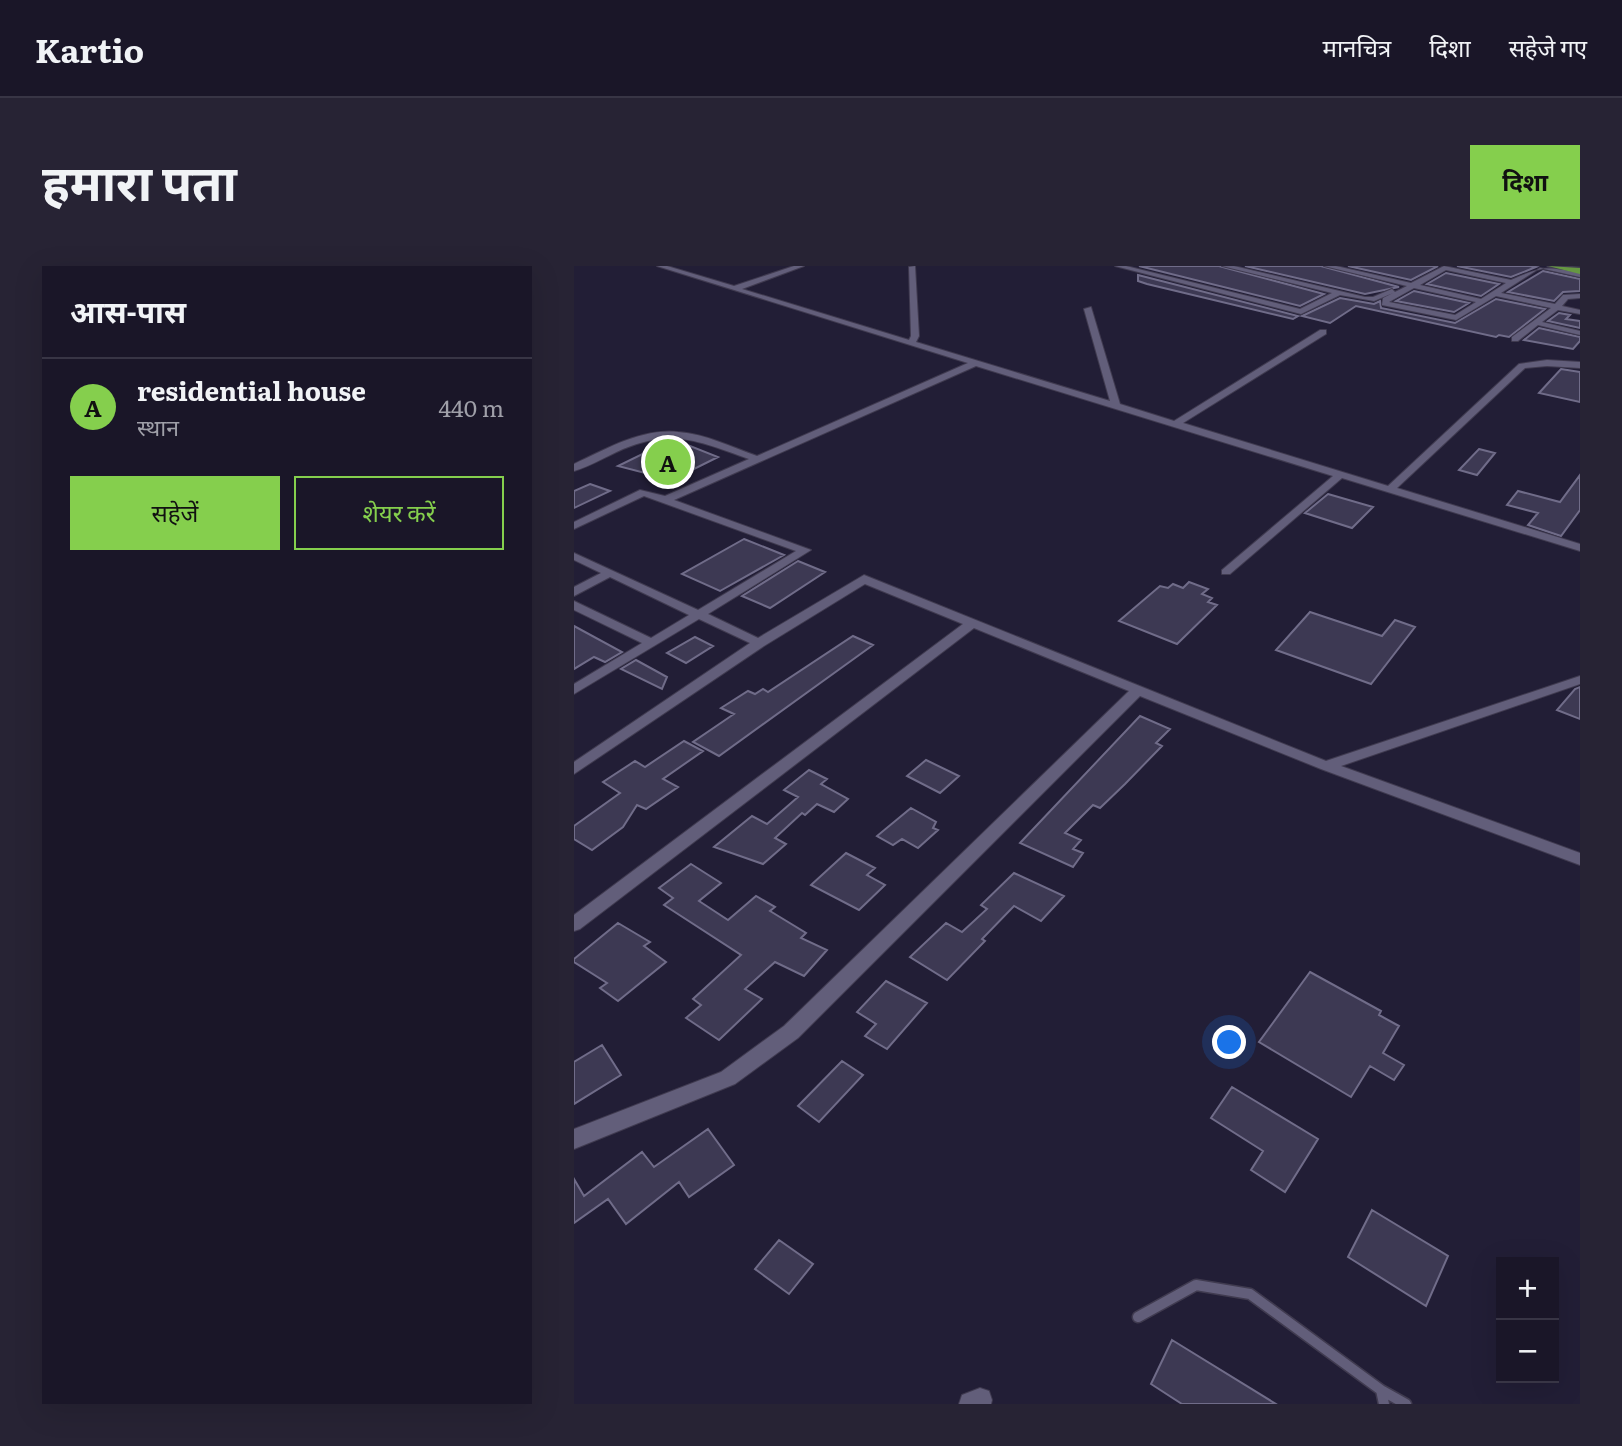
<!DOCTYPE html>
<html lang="hi">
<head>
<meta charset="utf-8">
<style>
	:root { --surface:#1a1628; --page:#272334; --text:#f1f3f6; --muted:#9f9fa8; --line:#383545; --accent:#85cf4d }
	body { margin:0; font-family:Literata,"Noto Sans Devanagari",serif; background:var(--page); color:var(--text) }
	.controls { position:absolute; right:21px; bottom:21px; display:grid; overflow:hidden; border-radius:0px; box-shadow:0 7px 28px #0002 }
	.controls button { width:63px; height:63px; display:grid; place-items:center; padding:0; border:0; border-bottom:2px solid var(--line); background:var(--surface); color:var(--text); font:35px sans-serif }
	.you { position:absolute; left:656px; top:777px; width:24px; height:24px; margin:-18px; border:5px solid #fff; border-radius:50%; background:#1a73e8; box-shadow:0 0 0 10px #1a73e833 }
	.badge { display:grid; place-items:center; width:46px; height:46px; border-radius:50%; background:var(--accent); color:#111; font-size:23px; font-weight:700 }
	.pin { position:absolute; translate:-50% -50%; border:4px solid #fff; box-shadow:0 2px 7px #0006 }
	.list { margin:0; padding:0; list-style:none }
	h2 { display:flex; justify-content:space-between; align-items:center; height:91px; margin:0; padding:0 28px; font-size:30px }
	h2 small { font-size:23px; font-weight:400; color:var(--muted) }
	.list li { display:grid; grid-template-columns:46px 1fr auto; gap:21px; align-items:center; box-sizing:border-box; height:98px; padding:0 28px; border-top:2px solid var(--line) }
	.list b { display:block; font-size:26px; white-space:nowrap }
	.list p { margin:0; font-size:23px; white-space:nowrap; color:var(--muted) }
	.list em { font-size:23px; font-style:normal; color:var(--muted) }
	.actions { display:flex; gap:14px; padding:21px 28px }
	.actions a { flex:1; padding:16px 0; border:2px solid var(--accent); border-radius:0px; text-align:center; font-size:24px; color:var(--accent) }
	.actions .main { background:var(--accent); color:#111 }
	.map { position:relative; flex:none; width:1006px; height:1138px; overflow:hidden; border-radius:0px }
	header { display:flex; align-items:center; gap:42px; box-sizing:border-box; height:98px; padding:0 35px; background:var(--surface); border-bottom:2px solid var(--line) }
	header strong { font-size:33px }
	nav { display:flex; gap:38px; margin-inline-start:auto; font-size:24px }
	.intro { display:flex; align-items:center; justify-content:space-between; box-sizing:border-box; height:168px; padding:0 42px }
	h1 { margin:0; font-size:49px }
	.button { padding:18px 32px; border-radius:0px; background:var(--accent); color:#111; font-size:24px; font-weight:700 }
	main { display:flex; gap:42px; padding:0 42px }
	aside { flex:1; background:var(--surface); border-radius:0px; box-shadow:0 7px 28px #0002 }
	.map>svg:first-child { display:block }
	.building { fill:#3d3953; stroke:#706c89; stroke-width:2 }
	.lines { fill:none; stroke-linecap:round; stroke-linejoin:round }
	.service-casing { stroke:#403b50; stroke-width:13 }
	.minor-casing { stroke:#403b50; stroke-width:2 }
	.trunk-casing { stroke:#403b50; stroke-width:3 }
	.service { stroke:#625e7a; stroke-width:10 }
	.minor { fill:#625e7a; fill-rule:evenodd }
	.trunk { fill:#669842; fill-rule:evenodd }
</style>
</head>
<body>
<header>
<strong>Kartio</strong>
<nav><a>मानचित्र</a><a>दिशा</a><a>सहेजे गए</a></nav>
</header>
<div class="intro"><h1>हमारा पता</h1><a class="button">दिशा</a></div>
<main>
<aside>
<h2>आस-पास<small></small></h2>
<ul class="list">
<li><span class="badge">A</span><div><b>residential house</b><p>स्थान</p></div><em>440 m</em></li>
</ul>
<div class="actions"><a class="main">सहेजें</a><a>शेयर करें</a></div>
</aside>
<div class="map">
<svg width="1006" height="1138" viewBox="0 0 1006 1138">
	<rect width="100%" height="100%" fill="#221e36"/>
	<path class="building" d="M 565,0 L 645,0 L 750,28 L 726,40 Z
		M 671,0 L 747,0 L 825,21 L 791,28 Z
		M 774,0 L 864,0 L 837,14 Z
		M 883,0 L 955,0 L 962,1 L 937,11 Z
		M 969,5 L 1006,13 L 1006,25 L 989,26 L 980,35 L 934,26 Z
		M 872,7 L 925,18 L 907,30 L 853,18 Z
		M 564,9 L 724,50 L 719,53 L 573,18 L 564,15 Z
		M 840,25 L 895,37 L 880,46 L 822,35 Z
		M 766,32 L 800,38 L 806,35 L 807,42 L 881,57 L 922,33 L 971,43 L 935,71 L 925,69 L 922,71 L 782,40 L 756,57 L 728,50 Z
		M 985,47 L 996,49 L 992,53 L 1006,55 L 1006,62 L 974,55 Z
		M 965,62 L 1006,71 L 1006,75 L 999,83 L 950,74 Z
		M 987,103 L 1006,106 L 1006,136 L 965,127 Z
		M 95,175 L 106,176 L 144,191 L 98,214 L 44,200 Z
		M 905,183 L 921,187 L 903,209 L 885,204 Z
		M 1006,209 L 1006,244 L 987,270 L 954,259 L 964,247 L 933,239 L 944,225 L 986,236 Z
		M 16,218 L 36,225 L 0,242 L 0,225 Z
		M 754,228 L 799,241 L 778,262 L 731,247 Z
		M 170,273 L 210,289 L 146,325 L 108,308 Z
		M 224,295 L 251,306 L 196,342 L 168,330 Z
		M 615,316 L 634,323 L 628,328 L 638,332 L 634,336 L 643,339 L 603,378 L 545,355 L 586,320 L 594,322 L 599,318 L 609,322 Z
		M 736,346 L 808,370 L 821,354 L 841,361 L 797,418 L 702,384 Z
		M 0,360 L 48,386 L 31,396 L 20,391 L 0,403 Z
		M 279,370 L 299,379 L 145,490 L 119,476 L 160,448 L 147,442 L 174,425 L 181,428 L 189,423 L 194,426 Z
		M 121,371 L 139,380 L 112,397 L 93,387 Z
		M 62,394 L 93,411 L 88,423 L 47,403 Z
		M 1006,421 L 1006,453 L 983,444 L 1001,423 Z
		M 566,450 L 596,463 L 582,477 L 588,480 L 551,518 L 526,542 L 519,539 L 491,567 L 507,574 L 499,583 L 509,587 L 499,601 L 446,577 Z
		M 110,475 L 129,485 L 89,513 L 104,521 L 72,543 L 63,539 L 49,561 L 18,584 L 0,573 L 0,560 L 46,527 L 29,516 L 61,495 L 71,501 Z
		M 352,494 L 385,510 L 366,527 L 333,510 Z
		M 235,504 L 253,513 L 247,518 L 274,533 L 260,546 L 243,538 L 231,549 L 228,547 L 201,572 L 212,578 L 189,598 L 140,581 L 178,550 L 193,558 L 224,531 L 210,524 Z
		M 337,542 L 362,556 L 359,562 L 364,564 L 344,582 L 328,573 L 319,579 L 303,570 Z
		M 272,587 L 301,602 L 293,609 L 311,619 L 285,644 L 237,619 Z
		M 117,598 L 147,617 L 125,635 L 154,654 L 182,630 L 201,641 L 196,645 L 232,667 L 227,672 L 253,684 L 230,710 L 201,696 L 171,723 L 188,733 L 145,774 L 112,752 L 127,739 L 119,733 L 167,689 L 90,639 L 99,632 L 85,622 Z
		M 440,607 L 490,630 L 467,655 L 440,640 L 408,673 L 411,675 L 373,714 L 336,691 L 372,657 L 388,666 L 413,643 L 407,639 Z
		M 44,657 L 76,676 L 70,680 L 92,696 L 44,735 L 26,722 L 33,717 L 0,696 L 0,693 Z
		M 736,706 L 807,745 L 805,749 L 825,760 L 809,787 L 830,799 L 820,814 L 796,800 L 777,831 L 685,776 Z
		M 312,715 L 353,737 L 313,783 L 291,770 L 302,758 L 283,746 Z
		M 28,779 L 47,809 L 0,838 L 0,796 Z
		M 268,795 L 289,809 L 245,856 L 224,840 Z
		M 658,821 L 744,873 L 711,926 L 677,904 L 689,885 L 637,852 Z
		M 134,863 L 160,899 L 115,931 L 105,916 L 52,958 L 34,933 L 0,957 L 0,913 L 10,930 L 68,886 L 80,901 Z
		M 798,944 L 874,990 L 852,1040 L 774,991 Z
		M 205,974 L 239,998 L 215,1028 L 181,1003 Z
		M 598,1074 L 702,1138 L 608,1138 L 577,1118 Z"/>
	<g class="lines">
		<defs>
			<path id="service" d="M 564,1051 L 622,1019 L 676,1028 L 807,1124 L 810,1138
				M 807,1124 L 832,1138"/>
			<path id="minor" d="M 83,0 L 93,0 L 160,20 L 220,0 L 230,0 L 168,23 L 335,74 L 337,70 L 335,1 L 341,0 L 345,70 L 342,76 L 536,135 L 510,43 L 517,41 L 546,138 L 600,155 L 746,64 L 752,64 L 752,68 L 609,157 L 814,220 L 945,98 L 973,94 L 1006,96 L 1006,102 L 973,100 L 951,102 L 823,222 L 1006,278 L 1006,285 L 768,212 L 656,308 L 648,308 L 648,304 L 759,210 L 402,100 L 100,234 L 237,284 L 134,348 L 184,372 L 290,309 L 752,495 L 1006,410 L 1006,418 L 767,500 L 1006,587 L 1006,599 L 747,503 L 566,430 L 224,772 L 161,818 L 0,883 L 0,863 L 147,806 L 210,760 L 555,425 L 400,362 L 6,663 L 0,665 L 0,649 L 389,358 L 291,318 L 190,380 L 0,508 L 0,496 L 176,377 L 125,353 L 0,428 L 0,418 L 68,377 L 0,344 L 0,335 L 77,372 L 115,349 L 36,311 L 0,330 L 0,321 L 27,307 L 0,294 L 0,287 L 124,344 L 222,285 L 70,230 L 0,263 L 0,256 L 66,224 L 91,230 L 175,193 C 127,176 99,162 49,183 C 33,190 17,200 0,205 L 0,198 C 32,183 68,162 104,166 C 132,168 157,181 183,190 L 394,97 Z
				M 541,0 L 552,0 L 726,43 L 758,27 L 648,0 L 660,0 L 791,31 L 799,31 L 818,23 L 821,26 L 833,20 L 750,0 L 762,0 L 837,17 L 870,0 L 937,14 C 969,0 971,0 1006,7 L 1006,11 L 966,2 L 927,27 L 981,38 L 989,29 L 1006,28 L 1006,32 L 994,33 L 988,40 L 1006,44 L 1006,48 L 984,44 L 968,56 L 1006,65 L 1006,69 L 964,59 L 944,75 L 938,75 L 938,71 L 977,42 L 922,30 L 882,54 L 808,39 L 809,32 L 819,27 L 800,35 L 766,29 L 727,48 ZM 872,4 L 932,17 L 907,33 L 846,19 ZM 840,22 L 902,36 L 881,49 L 815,36 Z
				M 406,1122 L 415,1125 L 418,1134 L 417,1138 L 385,1138 L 388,1129 Z"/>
			<path id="trunk" d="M 974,0 L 1006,2 L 1006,8 Z"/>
		</defs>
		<use href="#service" class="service-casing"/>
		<use href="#minor" class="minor-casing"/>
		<use href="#trunk" class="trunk-casing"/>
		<use href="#service" class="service"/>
		<use href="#minor" class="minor"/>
		<use href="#trunk" class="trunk"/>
	</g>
</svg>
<div class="controls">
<button>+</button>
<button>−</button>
</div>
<div class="you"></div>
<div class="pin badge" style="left:94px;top:196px">A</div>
</div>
</main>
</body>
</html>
